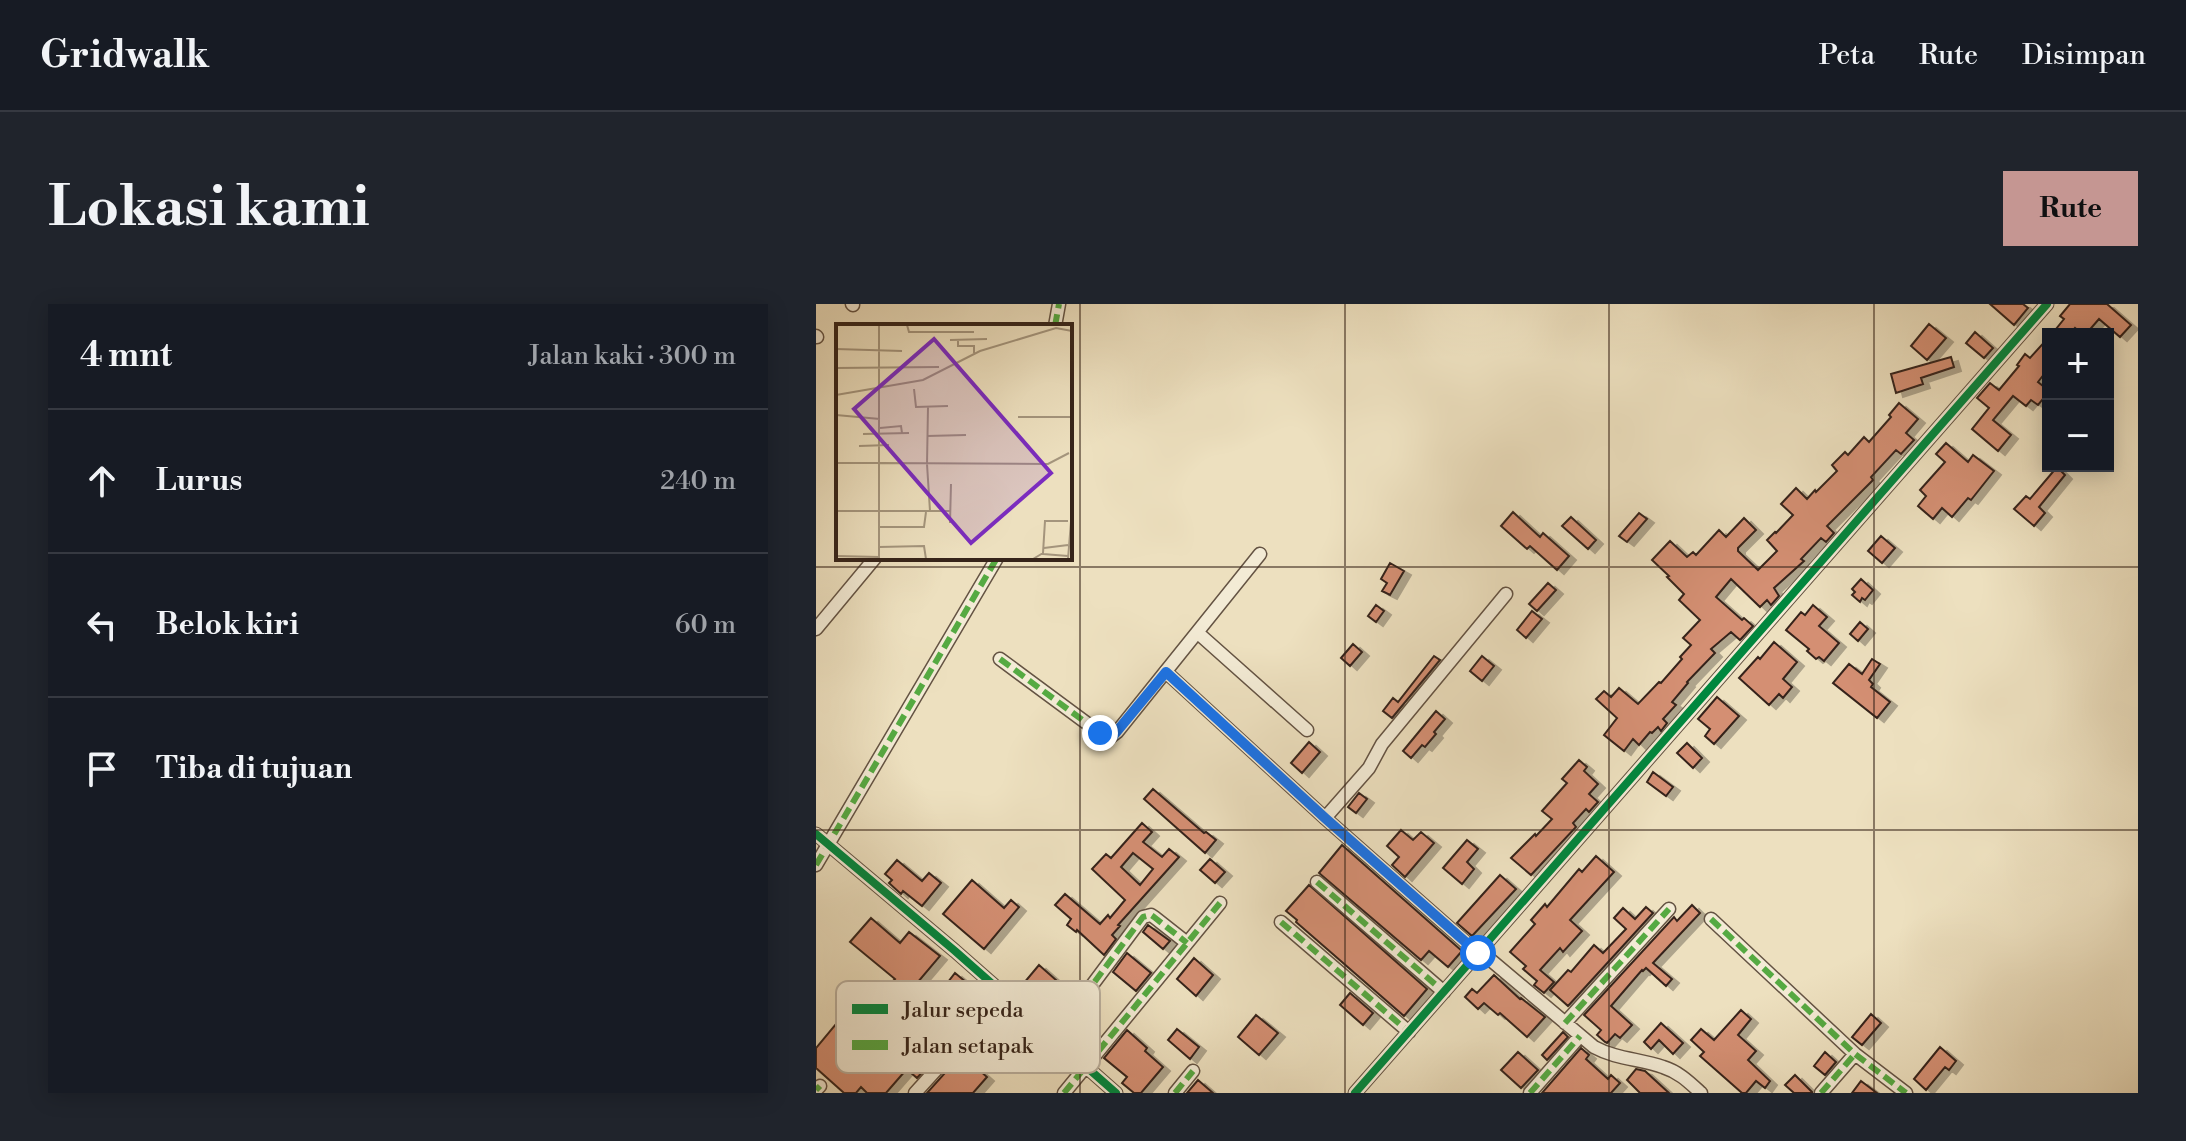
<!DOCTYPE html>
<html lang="id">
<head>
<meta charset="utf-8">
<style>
	:root { --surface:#171b24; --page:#20242c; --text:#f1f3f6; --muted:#9ea1a6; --line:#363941; --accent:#c59692 }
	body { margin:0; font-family:"Libre Bodoni",serif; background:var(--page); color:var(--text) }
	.controls { position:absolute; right:24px; top:24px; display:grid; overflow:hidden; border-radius:0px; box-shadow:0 4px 20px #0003 }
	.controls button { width:72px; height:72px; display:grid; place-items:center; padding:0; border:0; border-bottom:2px solid var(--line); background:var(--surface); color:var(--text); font:40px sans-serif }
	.stop { position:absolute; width:24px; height:24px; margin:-18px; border:6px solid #1a73e8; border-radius:50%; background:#fff }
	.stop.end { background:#1a73e8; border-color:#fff; box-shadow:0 2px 8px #0008 }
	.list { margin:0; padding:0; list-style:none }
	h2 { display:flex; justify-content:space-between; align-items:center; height:104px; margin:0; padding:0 32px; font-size:34px }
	h2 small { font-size:26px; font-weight:400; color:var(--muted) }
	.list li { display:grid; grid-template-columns:52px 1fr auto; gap:24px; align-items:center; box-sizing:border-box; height:144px; padding:0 32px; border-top:2px solid var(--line) }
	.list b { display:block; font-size:30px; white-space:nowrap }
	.list em { font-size:26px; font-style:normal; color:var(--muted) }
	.icon { flex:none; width:44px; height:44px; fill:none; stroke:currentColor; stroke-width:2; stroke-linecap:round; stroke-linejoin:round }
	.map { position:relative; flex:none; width:1322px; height:789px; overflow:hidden; border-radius:0px }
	header { display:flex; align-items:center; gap:48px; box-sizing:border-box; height:112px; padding:0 40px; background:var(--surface); border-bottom:2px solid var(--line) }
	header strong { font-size:38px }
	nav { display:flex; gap:44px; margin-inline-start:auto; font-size:28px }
	.intro { display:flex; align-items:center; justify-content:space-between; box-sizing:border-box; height:192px; padding:0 48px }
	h1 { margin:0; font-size:56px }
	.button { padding:20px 36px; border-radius:0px; background:var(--accent); color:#111; font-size:28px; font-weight:700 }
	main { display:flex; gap:48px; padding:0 48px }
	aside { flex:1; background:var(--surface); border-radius:0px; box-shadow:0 4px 20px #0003 }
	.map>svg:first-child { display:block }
	.building { fill:#d48f73; stroke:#36241a; stroke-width:2; fill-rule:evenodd; filter:url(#shadow) }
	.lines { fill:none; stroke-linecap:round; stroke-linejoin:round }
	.minor-casing { stroke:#645343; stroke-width:15 }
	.minor { stroke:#f3ebd5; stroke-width:12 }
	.quiet { stroke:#55aa42; stroke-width:6; stroke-dasharray:12 6; stroke-linecap:butt }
	.cycleway-casing { stroke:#f3ebd5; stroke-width:13 }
	.cycleway { stroke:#00873e; stroke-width:8 }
	.route { stroke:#1a73e8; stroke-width:10 }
	.grid { fill:none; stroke:#36241a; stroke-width:2; stroke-opacity:0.55 }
	.inset-road { fill:none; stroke:#a4957d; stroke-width:2 }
	.view { fill:#7b2cbf; fill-opacity:0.15; stroke:#7b2cbf; stroke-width:4 }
	.inset-edge { fill:none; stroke:#36241a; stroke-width:4 }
	.key { fill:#f3ebd5; stroke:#baaf9d; stroke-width:2 }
	.key-label { font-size:22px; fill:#36241a }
</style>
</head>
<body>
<header>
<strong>Gridwalk</strong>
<nav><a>Peta</a><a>Rute</a><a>Disimpan</a></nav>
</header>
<div class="intro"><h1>Lokasi kami</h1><a class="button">Rute</a></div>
<main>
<aside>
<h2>4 mnt<small>Jalan kaki · 300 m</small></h2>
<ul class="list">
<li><svg class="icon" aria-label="ahead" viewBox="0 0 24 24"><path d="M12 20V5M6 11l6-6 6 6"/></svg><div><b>Lurus</b></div><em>240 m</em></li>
<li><svg class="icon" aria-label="left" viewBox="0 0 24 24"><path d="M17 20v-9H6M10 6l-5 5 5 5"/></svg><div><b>Belok kiri</b></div><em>60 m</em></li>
<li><svg class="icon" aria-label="arrive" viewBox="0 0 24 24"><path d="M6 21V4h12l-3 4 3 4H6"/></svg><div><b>Tiba di tujuan</b></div></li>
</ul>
</aside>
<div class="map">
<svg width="1322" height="789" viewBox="0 0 1322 789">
	<defs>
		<filter id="shadow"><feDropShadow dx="7" dy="4" stdDeviation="0" flood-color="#0004"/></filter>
	</defs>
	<rect width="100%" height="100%" fill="#ede0bf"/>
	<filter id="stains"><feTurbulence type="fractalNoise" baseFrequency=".0025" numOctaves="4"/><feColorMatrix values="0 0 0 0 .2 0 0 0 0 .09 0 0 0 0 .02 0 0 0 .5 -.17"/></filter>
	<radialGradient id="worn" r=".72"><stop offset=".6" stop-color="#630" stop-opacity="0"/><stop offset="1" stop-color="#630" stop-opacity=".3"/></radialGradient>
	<path class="building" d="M 1174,0 L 1207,0 L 1212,4 L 1198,21 Z
		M 1254,0 L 1291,0 L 1315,21 L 1304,33 L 1283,15 L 1270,30 L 1266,30 L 1259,24 L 1254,30 L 1236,30 L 1248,15 L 1244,12 Z
		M 1113,20 L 1130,34 L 1111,56 L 1095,42 Z
		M 1159,28 L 1177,44 L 1168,54 L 1150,39 Z
		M 1232,34 L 1232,65 L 1222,78 L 1232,86 L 1232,89 L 1222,101 L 1215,96 L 1210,102 L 1197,92 L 1177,116 L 1195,131 L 1182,147 L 1156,125 L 1173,104 L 1161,94 L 1174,79 L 1183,86 L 1203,62 L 1201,61 L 1209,50 L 1214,54 Z
		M 1135,53 L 1138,63 L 1105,74 L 1107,80 L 1080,89 L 1075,70 Z
		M 1083,99 L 1102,115 L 1090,129 L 1098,136 L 1085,150 L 1080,146 L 1055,173 L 1057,176 L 1011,222 L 1018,229 L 1010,238 L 1005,234 L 985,255 L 988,257 L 958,284 L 963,292 L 955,301 L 951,296 L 944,303 L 915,275 L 900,293 L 926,316 L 928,314 L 937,322 L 924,336 L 915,328 L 895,345 L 899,349 L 871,378 L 872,379 L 856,398 L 860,401 L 847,415 L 851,419 L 845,427 L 842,423 L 836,429 L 834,428 L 823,441 L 817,435 L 808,447 L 788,431 L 801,414 L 780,395 L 788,387 L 795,393 L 803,384 L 822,400 L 843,378 L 845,379 L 866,355 L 864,353 L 875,341 L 867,334 L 884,316 L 863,296 L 868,290 L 851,273 L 853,272 L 836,256 L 854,237 L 871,253 L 877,248 L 880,251 L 903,226 L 910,233 L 928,214 L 940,226 L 922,244 L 922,247 L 942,266 L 961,247 L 951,236 L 959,228 L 960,229 L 977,211 L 965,200 L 980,184 L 991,195 L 999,186 L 1000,188 L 1021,167 L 1016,161 L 1029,148 L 1032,151 L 1048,133 L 1053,138 L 1075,113 L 1073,111 Z
		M 1130,139 L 1152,158 L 1157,151 L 1178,167 L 1155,196 L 1152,194 L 1136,213 L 1126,204 L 1117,215 L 1102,202 L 1110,192 L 1104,186 L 1129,158 L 1120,150 Z
		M 1241,163 L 1249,171 L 1223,203 L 1229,209 L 1218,222 L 1198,205 L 1210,192 L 1214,195 Z
		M 697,208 L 724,233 L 727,229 L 753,252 L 741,266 L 714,242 L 711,245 L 685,222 Z
		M 823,209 L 831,215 L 811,238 L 803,232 Z
		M 755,213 L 780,236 L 772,245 L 746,222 Z
		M 1065,232 L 1079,244 L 1066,259 L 1052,247 Z
		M 574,259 L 588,267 L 574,291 L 566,287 L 571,279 L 565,275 Z
		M 1045,275 L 1057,286 L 1049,296 L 1046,294 L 1044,298 L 1036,291 L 1039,288 L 1036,285 Z
		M 732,279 L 740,286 L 721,307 L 713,300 Z
		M 560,301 L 568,307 L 560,318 L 552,312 Z
		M 997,301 L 1011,313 L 1003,322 L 1023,339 L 1008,357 L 1003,353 L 1000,355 L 991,347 L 993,345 L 970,326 L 985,308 L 989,311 Z
		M 716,307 L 726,315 L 710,334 L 701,326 Z
		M 1044,318 L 1052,325 L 1042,337 L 1034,330 Z
		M 958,338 L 981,358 L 967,375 L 976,383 L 967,394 L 963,390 L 953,401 L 923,374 L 942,353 L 944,355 Z
		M 537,340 L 546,348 L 534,362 L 525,354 Z
		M 618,352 L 624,356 L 576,414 L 567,407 L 577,394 L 582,398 Z
		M 666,352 L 678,362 L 666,377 L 654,367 Z
		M 1056,355 L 1064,360 L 1053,376 L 1057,380 L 1055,383 L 1074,398 L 1061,414 L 1017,379 L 1033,360 L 1046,370 Z
		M 901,393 L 923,412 L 898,440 L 889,432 L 894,425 L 882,415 Z
		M 620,407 L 629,415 L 618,428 L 620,430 L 609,443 L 606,441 L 595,454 L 587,447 Z
		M 493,438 L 504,448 L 486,469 L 475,459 Z
		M 871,439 L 886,454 L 877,464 L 861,449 Z
		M 763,456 L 771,463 L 768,467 L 782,480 L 773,490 L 782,498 L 773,508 L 770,505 L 757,519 L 760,523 L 715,571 L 695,554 L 719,530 L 720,532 L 736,515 L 726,507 L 751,479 L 746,475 Z
		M 837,468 L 857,483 L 850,492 L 831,478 Z
		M 337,485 L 388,529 L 390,528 L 400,536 L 389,549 L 328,495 Z
		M 543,489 L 551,495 L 540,509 L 532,503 Z
		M 326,519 L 336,528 L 327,538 L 346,553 L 353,545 L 363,553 L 302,621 L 304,622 L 296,631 L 300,635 L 288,651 L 261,626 L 260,628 L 251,621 L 255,615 L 239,601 L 249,590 L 284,620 L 292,611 L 294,614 L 309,596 L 276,565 L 290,550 L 295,554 ZM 317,549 L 337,565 L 324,581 L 305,563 Z
		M 585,526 L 597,536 L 605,528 L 618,539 L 589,573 L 576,561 L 583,553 L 571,542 Z
		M 651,536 L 662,545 L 651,558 L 658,565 L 646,580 L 627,564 Z
		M 526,541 L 646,647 L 632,663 L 613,647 L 605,656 L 503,569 Z
		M 780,552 L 798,568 L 754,616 L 766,627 L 747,648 L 744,644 L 724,666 L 738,678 L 728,689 L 718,681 L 721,677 L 707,665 L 710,662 L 694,648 L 719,620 L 715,616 L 729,600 L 731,603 L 763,565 L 766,568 Z
		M 394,555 L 409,568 L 399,579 L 384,566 Z
		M 81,556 L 106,577 L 113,569 L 125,579 L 106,602 L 87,587 L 85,590 L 73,579 L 76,576 L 69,570 Z
		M 684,571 L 700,585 L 656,632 L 641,619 Z
		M 156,576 L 188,604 L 195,596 L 203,603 L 168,645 L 127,610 Z
		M 493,581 L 611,685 L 588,712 L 480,618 L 481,616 L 470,607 Z
		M 876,601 L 884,609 L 837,659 L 856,675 L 850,682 L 830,664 L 827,667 L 826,666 L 795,702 L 816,721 L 804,734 L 799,730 L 791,739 L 789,738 L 781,731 L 785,726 L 768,711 L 858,613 L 861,617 Z
		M 830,603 L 837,609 L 752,702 L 734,686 L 752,666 L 755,668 L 778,641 L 787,649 L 810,625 L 798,614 L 807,604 L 819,615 Z
		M 55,614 L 84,639 L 93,628 L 124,652 L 79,705 L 84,710 L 58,739 L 90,766 L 70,789 L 51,789 L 45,783 L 40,789 L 28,789 L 0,764 L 0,744 L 45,690 L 63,705 L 80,685 L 74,680 L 79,675 L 34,638 Z
		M 332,621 L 354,637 L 347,645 L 327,628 Z
		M 311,649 L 335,669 L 320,687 L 297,668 Z
		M 378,654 L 397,671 L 380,692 L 361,675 Z
		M 223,661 L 257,691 L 252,705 L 246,712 L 216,687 L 211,693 L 202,686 Z
		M 139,669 L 156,683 L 160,678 L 176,691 L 101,774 L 87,762 L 114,730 L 104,722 L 117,706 L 128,715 L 149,691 L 132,678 Z
		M 678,671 L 704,695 L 705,694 L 729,713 L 711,733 L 684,709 L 682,711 L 668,699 L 662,705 L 649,693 L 656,685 L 661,689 Z
		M 534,689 L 557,709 L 547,721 L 524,701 Z
		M 189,703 L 213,725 L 196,745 L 187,738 L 163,766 L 171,773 L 157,789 L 111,789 L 154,741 L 164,749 L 185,724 L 177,717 Z
		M 925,706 L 935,715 L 922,731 L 940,747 L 932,756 L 954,777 L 949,784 L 940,777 L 930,789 L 926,789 L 884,752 L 888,748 L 875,736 L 885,725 L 898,736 Z
		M 1055,710 L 1065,719 L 1046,741 L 1036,733 Z
		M 440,711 L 462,729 L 443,751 L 422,733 Z
		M 845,719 L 867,739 L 857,750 L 843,736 L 835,745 L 828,738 Z
		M 361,725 L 383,743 L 374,755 L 352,736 Z
		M 311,726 L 331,744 L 329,747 L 347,763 L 325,789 L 318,789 L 306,779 L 311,773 L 288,754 Z
		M 747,728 L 752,733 L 731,756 L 726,751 Z
		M 1124,743 L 1140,757 L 1133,766 L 1129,763 L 1110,786 L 1098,775 Z
		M 765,744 L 773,751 L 770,755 L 792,775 L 795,771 L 804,779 L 795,789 L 726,789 Z
		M 702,748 L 722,766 L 705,784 L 685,766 Z
		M 1009,748 L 1020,758 L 1009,771 L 998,762 Z
		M 820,765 L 829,767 L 853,789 L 824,789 L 811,776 Z
		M 979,771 L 996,788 L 996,789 L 978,789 L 969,781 Z
		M 382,776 L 397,789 L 371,789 Z
		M 1045,777 L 1061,789 L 1036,789 Z"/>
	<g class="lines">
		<defs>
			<path id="minor" d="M 36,0 L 37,1
				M 239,22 L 243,0
				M 0,32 L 1,33
				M 0,325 L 59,254
				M 382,329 L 491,426
				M 184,355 L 284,429 L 293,434 L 301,428 L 444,250
				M 350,368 L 509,514 L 662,649
				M 509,514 L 553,464 L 566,440 L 690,290
				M 0,530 L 139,647 L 300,789
				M 0,561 L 181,254
				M 501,578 L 628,688
				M 895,615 L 1039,750 L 1090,789
				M 465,618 L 593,728
				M 664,647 L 778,743 C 800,755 824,755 847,763 C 863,768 873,778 885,789
				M 749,719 L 853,605
				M 239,734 L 260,717 L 262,700 L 327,613 L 335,611 L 338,613 L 371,639
				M 0,786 L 4,782
				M 99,789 L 189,690
				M 248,789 L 404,599
				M 359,789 L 377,767
				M 539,789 L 1231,0
				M 714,789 L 764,732
				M 1005,789 L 1039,750"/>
		</defs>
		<use href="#minor" class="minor-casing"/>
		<use href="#minor" class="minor"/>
		<path class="quiet" d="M 239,22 L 243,0
			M 184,355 L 284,429 L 293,434 L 301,428 L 350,368
			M 0,561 L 181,254
			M 501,578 L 628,688
			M 895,615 L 1039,750 L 1090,789
			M 465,618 L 593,728
			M 749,719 L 853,605
			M 239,734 L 260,717 L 262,700 L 327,613 L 335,611 L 338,613 L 371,639
			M 0,786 L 4,782
			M 248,789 L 404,599
			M 359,789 L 377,767
			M 714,789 L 764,732
			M 1005,789 L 1039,750"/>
		<defs>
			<path id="cycleway" d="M 350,368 L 509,514 L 662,649
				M 0,530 L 139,647 L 300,789
				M 539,789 L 1231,0"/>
		</defs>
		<use href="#cycleway" class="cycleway-casing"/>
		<use href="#cycleway" class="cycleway"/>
	</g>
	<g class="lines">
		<path class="route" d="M 284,429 L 289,433 L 297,432 L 350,368 L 509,514 L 662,649"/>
	</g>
	<path class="grid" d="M 264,0 L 264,789M 529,0 L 529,789M 793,0 L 793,789M 1058,0 L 1058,789M 0,263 L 1322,263M 0,526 L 1322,526"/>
	<g transform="translate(20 20)">
		<rect width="236" height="236" fill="#ede0bf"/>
		<path class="inset-road" d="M 71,1 L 73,8 L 138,8M 236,13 L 236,161M 122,15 L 122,22 L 138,22 L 138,29M 114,16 L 151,15M 0,25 L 66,27M 0,44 L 103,43M 78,65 L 80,83 L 112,82M 0,71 L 87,56 L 144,27 L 220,4 L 236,7M 0,91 L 44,95M 182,93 L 234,93M 44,104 L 65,102 L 66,109M 27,110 L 73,109M 91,112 L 130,111M 23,122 L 53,121M 0,139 L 44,139M 44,139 L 212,140 L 233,129M 91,140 L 92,83M 91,140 L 94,187M 0,187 L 114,187M 114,199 L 115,160M 43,203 L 88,203 L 90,188M 43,223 L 88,222 L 90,235M 208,224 L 232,221M 207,230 L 232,232M 0,232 L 43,233M 43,235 L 43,1M 197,235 L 207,229 L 209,197 L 232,197M 232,235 L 236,185"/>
		<path class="view" d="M 98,15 L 215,149 L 135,219 L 18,85 Z"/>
		<rect width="236" height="236" class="inset-edge"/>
	</g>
	<rect x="20" y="677" width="264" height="92" rx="12" class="key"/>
	<rect x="36" y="700" width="36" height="10" fill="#00873e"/>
	<rect x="36" y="736" width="36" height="10" fill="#55aa42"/>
	<g class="key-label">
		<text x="86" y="713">Jalur sepeda</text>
		<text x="86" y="749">Jalan setapak</text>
	</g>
	<rect width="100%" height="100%" filter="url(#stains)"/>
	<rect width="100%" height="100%" fill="url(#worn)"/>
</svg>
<div class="controls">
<button>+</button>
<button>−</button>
</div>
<div class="stop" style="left:662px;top:649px"></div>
<div class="stop end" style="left:284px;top:429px"></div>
</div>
</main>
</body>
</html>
